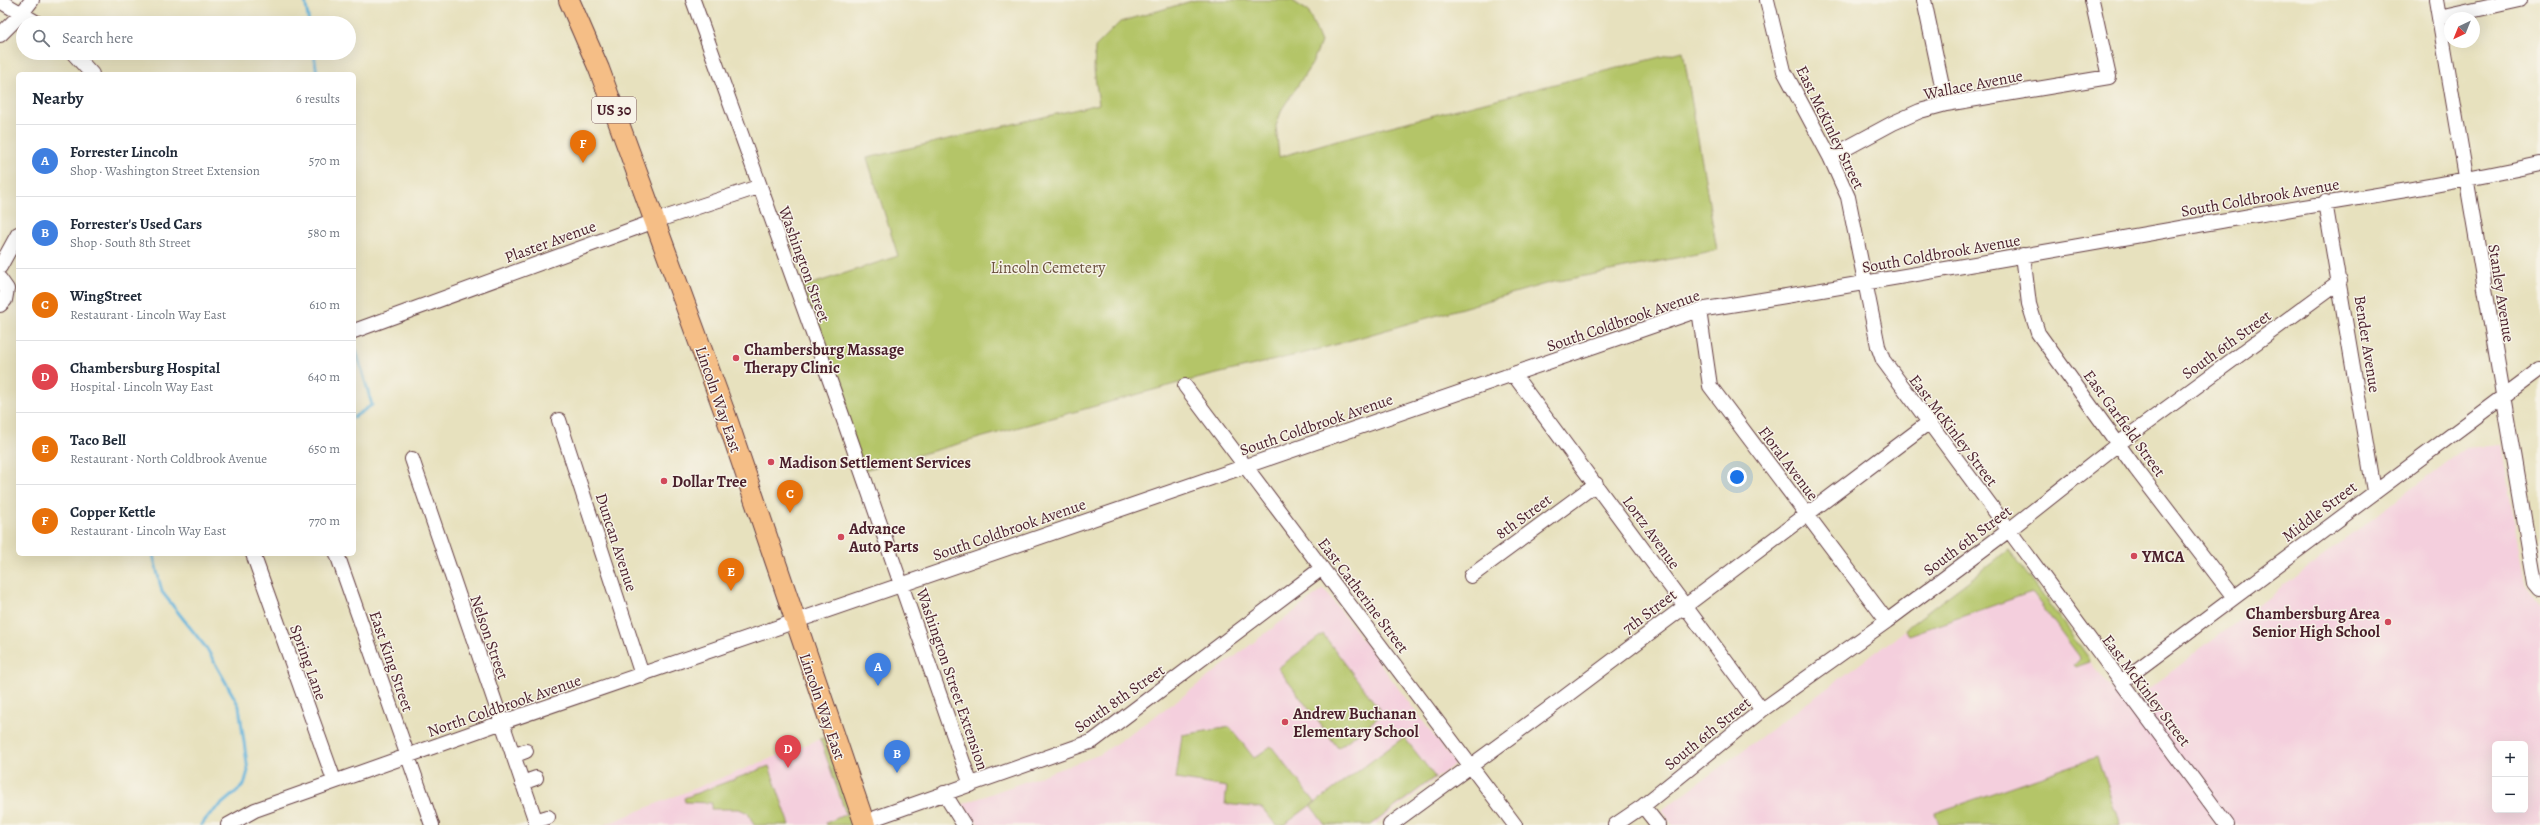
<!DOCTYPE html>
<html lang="en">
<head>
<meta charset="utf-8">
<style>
	:root { --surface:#fff; --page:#f6f6f7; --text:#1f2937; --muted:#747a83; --line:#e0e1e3; --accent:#d1495b }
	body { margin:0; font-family:Alegreya,serif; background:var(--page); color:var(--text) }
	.controls { position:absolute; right:12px; bottom:12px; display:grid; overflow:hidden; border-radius:6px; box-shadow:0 4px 16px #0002 }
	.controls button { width:36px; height:36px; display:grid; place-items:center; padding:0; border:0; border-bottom:1px solid var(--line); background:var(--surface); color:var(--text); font:20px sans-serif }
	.compass { position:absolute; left:2444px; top:12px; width:36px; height:36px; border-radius:50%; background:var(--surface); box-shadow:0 4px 16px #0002; rotate:223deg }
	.you { position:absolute; left:1737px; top:477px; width:14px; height:14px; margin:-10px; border:3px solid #fff; border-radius:50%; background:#1a73e8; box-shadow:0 0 0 6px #1a73e833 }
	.badge { display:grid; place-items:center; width:26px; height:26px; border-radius:50%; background:var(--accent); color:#fff; font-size:13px; font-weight:700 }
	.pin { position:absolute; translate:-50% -33px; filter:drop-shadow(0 1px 2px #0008) }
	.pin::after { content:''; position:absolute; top:21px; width:14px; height:12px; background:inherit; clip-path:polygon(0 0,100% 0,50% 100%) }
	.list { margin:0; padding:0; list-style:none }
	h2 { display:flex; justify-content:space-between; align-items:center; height:52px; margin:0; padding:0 16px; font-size:17px }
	h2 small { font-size:13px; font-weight:400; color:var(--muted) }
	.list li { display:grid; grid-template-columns:26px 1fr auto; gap:12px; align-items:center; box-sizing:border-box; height:72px; padding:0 16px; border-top:1px solid var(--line) }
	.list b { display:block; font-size:15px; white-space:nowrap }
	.list p { margin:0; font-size:13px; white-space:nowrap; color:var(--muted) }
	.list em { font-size:13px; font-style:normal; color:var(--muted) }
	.icon { flex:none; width:22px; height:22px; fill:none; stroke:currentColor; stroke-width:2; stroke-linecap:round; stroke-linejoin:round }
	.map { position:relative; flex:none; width:2540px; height:825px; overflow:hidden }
	.search { position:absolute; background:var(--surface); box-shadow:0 4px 16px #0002; left:16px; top:16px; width:340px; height:44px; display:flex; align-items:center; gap:10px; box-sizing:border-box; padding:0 14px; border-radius:22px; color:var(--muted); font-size:15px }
	.panel { position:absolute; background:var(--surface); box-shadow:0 4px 16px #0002; left:16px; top:72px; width:340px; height:484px; border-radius:6px }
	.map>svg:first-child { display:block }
	.built { fill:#f4cfdd; fill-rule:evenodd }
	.green { fill:#b4c568; stroke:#7f724a }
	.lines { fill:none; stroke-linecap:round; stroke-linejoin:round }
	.stream { stroke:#5eb1da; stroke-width:3 }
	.minor-casing { stroke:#623c41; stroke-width:16 }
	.highway-casing { stroke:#623c41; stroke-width:22 }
	.minor { stroke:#fff; stroke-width:14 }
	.highway { stroke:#f5be86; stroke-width:20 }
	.poi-dot { fill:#d1495b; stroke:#f7f3e8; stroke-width:1.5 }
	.labels { text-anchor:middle; stroke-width:3; stroke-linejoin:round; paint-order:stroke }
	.shield { fill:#f7f3e8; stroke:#7e5f64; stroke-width:1 }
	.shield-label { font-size:15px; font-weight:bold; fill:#4a1f2b }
	.street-label { font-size:16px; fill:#4a1f2b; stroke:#f7f3e8 }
	.park-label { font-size:16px; fill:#6a513d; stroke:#f7f3e8 }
	.poi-label { font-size:16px; font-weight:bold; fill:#4a1f2b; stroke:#f7f3e8; text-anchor:start }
</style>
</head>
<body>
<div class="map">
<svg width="2540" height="825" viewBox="0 0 2540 825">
	<rect width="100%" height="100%" fill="#f7f3e8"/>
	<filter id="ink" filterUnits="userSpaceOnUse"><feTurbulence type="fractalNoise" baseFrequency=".025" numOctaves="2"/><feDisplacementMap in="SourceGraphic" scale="8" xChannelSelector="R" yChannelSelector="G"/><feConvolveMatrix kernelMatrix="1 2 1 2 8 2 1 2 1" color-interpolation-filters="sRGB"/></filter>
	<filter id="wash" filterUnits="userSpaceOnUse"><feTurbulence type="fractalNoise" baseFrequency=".012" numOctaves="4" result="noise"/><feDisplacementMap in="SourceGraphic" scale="16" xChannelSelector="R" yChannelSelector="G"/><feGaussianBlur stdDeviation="0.9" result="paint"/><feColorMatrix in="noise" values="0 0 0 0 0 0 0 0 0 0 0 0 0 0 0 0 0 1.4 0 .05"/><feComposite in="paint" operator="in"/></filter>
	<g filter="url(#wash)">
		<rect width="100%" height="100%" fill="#e7e1be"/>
		<path class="built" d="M 2501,444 L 2525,584 L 2540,604 L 2540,825 L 1673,825 L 1662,810 L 2007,555 L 2125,707 L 2466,447 ZM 2495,744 L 2525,744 L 2525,810 L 2495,810 Z
			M 1324,589 L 1455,764 L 1375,825 L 979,825 L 963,804 L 1101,754 L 1183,696 Z
			M 820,739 L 849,825 L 604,825 L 673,797 Z"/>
		<path class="green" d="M 1195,0 L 1291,0 L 1308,11 L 1321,42 L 1312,64 L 1282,109 L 1276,126 L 1279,157 L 1337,140 L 1683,51 L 1717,250 L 1549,283 L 1313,351 L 1175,384 L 864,470 L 803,287 L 898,256 L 867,158 L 1099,104 L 1094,70 L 1095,47 L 1120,22 Z
			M 2009,550 L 2089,658 L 2090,662 L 2076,667 L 2074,665 L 2080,659 L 2079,656 L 2033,594 L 2029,593 L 1909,635 L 1905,629 Z
			M 1323,634 L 1383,714 L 1338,748 L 1278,668 Z
			M 1230,727 L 1254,758 L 1271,746 L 1315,802 L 1284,825 L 1276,825 L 1262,808 L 1225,804 L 1227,787 L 1176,779 L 1182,735 Z
			M 1404,737 L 1435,777 L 1371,825 L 1325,825 L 1311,806 Z
			M 824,738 L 855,825 L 827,825 L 826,823 L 846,814 L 820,739 Z
			M 2097,757 L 2120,825 L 1939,825 L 1935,813 Z
			M 769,766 L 790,825 L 754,825 L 748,813 L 739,809 L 711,809 L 712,803 L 685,802 L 684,798 Z"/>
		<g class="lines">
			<path class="stream" d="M 305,0 L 309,23
				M 314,53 L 317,74
				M 354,343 L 372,405 L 354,417
				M 153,554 L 162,592 L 207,649 L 239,706 L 248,771 L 244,785 L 210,814 L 201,825"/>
		</g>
	</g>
	<g filter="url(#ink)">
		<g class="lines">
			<defs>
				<path id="minor" d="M 693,0 L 834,392 L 971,785
					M 1767,0 L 1784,71 L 1830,157 L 1848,197 L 1878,346 L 1883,360 L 2227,825
					M 1924,0 L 1946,104
					M 2436,0 L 2535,583 L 2540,589
					M 0,1 L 37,23
					M 2439,18 L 2520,0
					M 0,35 L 22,13 L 32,0
					M 73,53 L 92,74
					M 1830,157 L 1893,123 L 1920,111 L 1946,104 L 2109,77 L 2092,0
					M 2325,202 L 2374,491
					M 2023,255 L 2029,304 L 2038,333 L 2136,469 L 2233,596
					M 0,267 L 18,234
					M 0,279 L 7,289 L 5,300 L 0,305
					M 1699,310 L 1710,386 L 1887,621
					M 354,331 L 655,221 L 758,187
					M 1514,375 L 1762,710
					M 1185,386 L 1515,825
					M 559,420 L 642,675
					M 412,459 L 537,825
					M 253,554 L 334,780
					M 337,554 L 432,825
					M 1471,576 L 1596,484
					M 2121,682 L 2540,369
					M 513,756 L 526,751
					M 522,783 L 536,778
					M 944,793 L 964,825
					M 1643,806 L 1658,825
					M 535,821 L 548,817
					M 864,822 L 1093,741 L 1322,568
					M 228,825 L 255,810 L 500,723 L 1699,310 C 1871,283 2043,252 2215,222 C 2323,203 2432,188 2540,164
					M 1390,825 L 1562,699 L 1928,423
					M 1615,825 L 1643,806 L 1762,710 L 1887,621 L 2009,530 L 2118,444 L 2340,281"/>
				<path id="highway" d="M 569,0 L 599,69 L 726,416 L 865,825"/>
			</defs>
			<use href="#minor" class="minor-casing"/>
			<use href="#highway" class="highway-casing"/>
			<use href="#minor" class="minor"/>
			<use href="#highway" class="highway"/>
		</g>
	</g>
	<g class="poi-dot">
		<circle cx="736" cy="358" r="4"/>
		<circle cx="771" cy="462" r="4"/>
		<circle cx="664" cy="481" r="4"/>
		<circle cx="841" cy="537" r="4"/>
		<circle cx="2134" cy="556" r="4"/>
		<circle cx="2388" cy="622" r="4"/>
		<circle cx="1285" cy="722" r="4"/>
	</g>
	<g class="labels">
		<rect class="shield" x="592" y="97" width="44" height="26" rx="3"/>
		<g class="shield-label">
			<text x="614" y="115">US 30</text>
		</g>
		<g class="street-label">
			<text transform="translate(1973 84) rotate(-11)" y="6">Wallace Avenue</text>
			<text transform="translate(1831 127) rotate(64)" y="6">East McKinley Street</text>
			<text transform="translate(2260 197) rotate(-10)" y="6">South Coldbrook Avenue</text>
			<text transform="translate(550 241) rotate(-20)" y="6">Plaster Avenue</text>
			<text transform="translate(1941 253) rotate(-10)" y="6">South Coldbrook Avenue</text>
			<text transform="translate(805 264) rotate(70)" y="6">Washington Street</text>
			<text transform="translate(2502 293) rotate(81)" y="6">Stanley Avenue</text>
			<text transform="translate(1623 320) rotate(-19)" y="6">South Coldbrook Avenue</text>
			<text transform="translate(2226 344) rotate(-36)" y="6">South 6th Street</text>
			<text transform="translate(2368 344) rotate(81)" y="6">Bender Avenue</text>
			<text transform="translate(719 399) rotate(71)" y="6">Lincoln Way East</text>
			<text transform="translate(2125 423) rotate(54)" y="6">East Garfield Street</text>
			<text transform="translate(1316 424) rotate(-19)" y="6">South Coldbrook Avenue</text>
			<text transform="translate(1954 430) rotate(53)" y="6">East McKinley Street</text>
			<text transform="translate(1789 463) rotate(53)" y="6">Floral Avenue</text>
			<text transform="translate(2319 511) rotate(-37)" y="6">Middle Street</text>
			<text transform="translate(1523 516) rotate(-36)" y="6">8th Street</text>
			<text transform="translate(1009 529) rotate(-19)" y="6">South Coldbrook Avenue</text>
			<text transform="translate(1652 532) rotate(54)" y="6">Lortz Avenue</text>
			<text transform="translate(1967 540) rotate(-37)" y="6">South 6th Street</text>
			<text transform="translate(617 542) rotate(72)" y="6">Duncan Avenue</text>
			<text transform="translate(1364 595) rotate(53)" y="6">East Catherine Street</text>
			<text transform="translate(1649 611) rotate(-37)" y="6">7th Street</text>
			<text transform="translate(490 637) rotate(71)" y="6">Nelson Street</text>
			<text transform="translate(392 661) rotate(71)" y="6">East King Street</text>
			<text transform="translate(309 662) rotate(70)" y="6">Spring Lane</text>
			<text transform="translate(953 679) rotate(71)" y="6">Washington Street Extension</text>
			<text transform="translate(2147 690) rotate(53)" y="6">East McKinley Street</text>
			<text transform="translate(1119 698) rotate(-35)" y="6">South 8th Street</text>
			<text transform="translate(504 705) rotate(-19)" y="6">North Coldbrook Avenue</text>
			<text transform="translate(823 706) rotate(71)" y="6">Lincoln Way East</text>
			<text transform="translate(1707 733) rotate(-39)" y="6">South 6th Street</text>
		</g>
		<g class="park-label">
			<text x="1048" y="273">Lincoln Cemetery</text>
		</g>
		<g class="poi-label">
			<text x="744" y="355">Chambersburg Massage<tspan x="744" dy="18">Therapy Clinic</tspan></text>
			<text x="779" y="468">Madison Settlement Services</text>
			<text x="672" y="487">Dollar Tree</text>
			<text x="849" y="534">Advance<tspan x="849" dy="18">Auto Parts</tspan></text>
			<text x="2142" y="562">YMCA</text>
			<text x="2380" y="619" text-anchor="end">Chambersburg Area<tspan x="2380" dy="18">Senior High School</tspan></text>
			<text x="1293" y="719">Andrew Buchanan<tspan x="1293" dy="18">Elementary School</tspan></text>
		</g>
	</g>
</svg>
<div class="controls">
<button>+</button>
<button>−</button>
</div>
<svg class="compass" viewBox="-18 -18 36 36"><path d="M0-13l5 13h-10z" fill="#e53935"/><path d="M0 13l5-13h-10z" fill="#747a83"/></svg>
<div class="you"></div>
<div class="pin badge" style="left:878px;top:686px;background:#3f7fe0">A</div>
<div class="pin badge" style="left:897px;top:773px;background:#3f7fe0">B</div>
<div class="pin badge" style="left:790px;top:513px;background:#e8710a">C</div>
<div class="pin badge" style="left:788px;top:768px;background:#e0444e">D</div>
<div class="pin badge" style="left:731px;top:591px;background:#e8710a">E</div>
<div class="pin badge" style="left:583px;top:163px;background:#e8710a">F</div>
<div class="search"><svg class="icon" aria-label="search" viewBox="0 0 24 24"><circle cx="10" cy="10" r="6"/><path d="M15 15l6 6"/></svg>Search here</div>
<section class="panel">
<h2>Nearby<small>6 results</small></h2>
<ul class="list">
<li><span class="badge" style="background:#3f7fe0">A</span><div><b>Forrester Lincoln</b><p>Shop · Washington Street Extension</p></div><em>570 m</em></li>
<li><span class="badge" style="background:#3f7fe0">B</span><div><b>Forrester's Used Cars</b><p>Shop · South 8th Street</p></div><em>580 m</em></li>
<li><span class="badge" style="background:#e8710a">C</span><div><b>WingStreet</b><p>Restaurant · Lincoln Way East</p></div><em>610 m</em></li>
<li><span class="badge" style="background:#e0444e">D</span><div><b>Chambersburg Hospital</b><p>Hospital · Lincoln Way East</p></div><em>640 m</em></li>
<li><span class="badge" style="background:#e8710a">E</span><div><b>Taco Bell</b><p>Restaurant · North Coldbrook Avenue</p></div><em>650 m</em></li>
<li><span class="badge" style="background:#e8710a">F</span><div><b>Copper Kettle</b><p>Restaurant · Lincoln Way East</p></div><em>770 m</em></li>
</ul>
</section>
</div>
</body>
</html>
